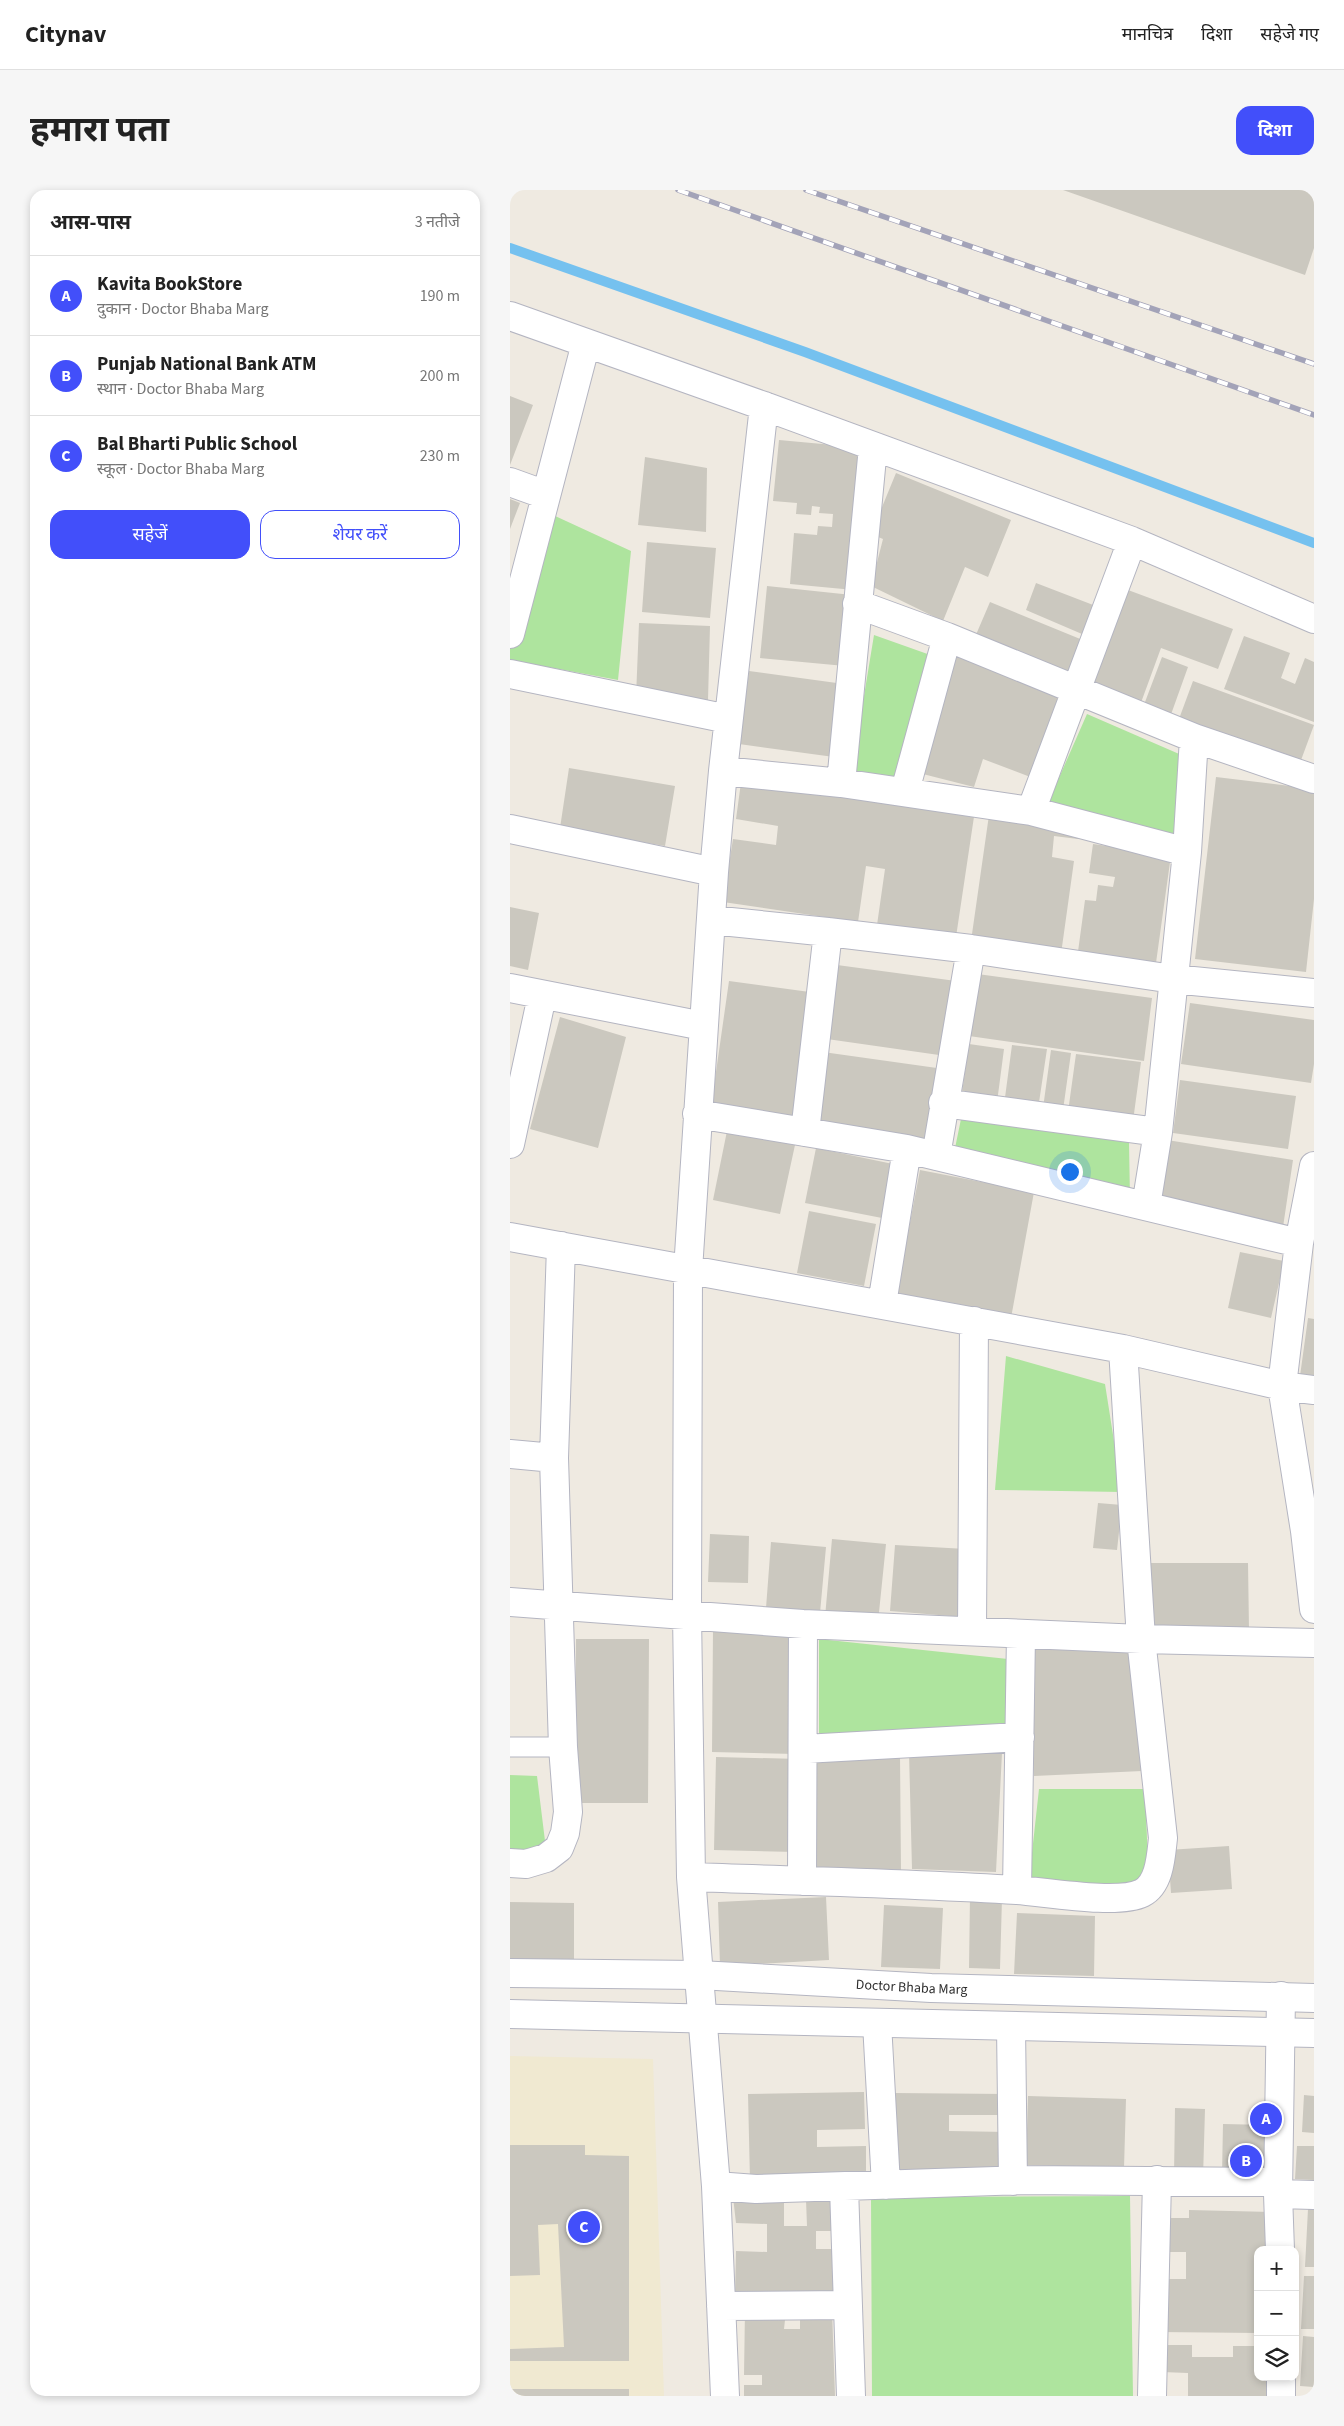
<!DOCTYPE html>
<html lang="hi">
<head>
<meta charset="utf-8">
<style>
	:root { --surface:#fff; --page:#f6f6f6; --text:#222; --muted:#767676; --line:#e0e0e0; --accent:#424ffa }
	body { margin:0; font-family:"Source Sans 3","Noto Sans Devanagari",sans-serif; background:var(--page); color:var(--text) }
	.controls { position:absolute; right:15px; bottom:15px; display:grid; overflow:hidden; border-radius:10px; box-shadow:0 2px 8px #0003 }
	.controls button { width:45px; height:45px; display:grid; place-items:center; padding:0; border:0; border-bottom:1px solid var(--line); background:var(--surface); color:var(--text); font:25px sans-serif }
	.you { position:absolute; left:559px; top:981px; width:18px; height:18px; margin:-12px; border:4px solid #fff; border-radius:50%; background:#1a73e8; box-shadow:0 0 0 8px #1a73e833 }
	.badge { display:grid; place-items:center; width:32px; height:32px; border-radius:50%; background:var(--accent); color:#fff; font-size:16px; font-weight:700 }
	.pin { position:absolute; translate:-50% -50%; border:2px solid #fff; box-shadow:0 1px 5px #0006 }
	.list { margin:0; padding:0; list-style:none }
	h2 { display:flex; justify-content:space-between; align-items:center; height:65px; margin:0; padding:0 20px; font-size:21px }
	h2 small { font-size:16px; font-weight:400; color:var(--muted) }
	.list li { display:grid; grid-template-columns:32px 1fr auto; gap:15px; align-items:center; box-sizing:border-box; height:80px; padding:0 20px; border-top:1px solid var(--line) }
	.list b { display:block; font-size:19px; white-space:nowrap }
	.list p { margin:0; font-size:16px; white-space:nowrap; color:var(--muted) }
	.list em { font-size:16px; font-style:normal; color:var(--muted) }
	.actions { display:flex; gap:10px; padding:15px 20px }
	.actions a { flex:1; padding:11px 0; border:1px solid var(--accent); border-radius:15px; text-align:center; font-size:18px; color:var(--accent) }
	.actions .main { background:var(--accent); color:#fff }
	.icon { flex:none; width:28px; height:28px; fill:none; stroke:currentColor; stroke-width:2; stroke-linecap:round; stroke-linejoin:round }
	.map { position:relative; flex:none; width:804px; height:2206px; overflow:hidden; border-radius:15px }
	header { display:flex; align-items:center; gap:30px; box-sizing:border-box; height:70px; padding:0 25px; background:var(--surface); border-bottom:1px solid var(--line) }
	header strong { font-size:24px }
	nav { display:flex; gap:28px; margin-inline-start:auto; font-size:18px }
	.intro { display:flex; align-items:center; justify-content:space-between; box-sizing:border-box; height:120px; padding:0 30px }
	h1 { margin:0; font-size:35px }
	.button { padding:12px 22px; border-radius:15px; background:var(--accent); color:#fff; font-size:18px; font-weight:700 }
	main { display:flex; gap:30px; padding:0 30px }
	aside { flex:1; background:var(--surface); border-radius:15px; box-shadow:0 2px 8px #0003 }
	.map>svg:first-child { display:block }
	.education { fill:#f0e9d1 }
	.green { fill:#aee49e }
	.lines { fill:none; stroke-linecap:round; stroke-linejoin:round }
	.stream { stroke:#75c1ef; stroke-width:10 }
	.building { fill:#cbc8bf }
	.service-casing { stroke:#b4b5c1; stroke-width:21 }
	.minor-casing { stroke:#b4b5c1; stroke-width:30 }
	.tertiary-casing { stroke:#b4b5c1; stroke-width:30 }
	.service { stroke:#fff; stroke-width:19 }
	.minor { stroke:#fff; stroke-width:28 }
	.tertiary { stroke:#fff; stroke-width:28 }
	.rail-casing { stroke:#a3a3b8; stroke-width:5.5 }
	.rail { stroke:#fff; stroke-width:4; stroke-dasharray:11; stroke-linecap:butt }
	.labels { text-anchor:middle; stroke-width:4; stroke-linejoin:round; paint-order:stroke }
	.street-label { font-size:14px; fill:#2e2e2e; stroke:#fff }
</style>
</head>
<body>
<header>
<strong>Citynav</strong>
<nav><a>मानचित्र</a><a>दिशा</a><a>सहेजे गए</a></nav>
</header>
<div class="intro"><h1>हमारा पता</h1><a class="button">दिशा</a></div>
<main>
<aside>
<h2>आस-पास<small>3 नतीजे</small></h2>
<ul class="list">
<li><span class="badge">A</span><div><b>Kavita BookStore</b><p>दुकान · Doctor Bhaba Marg</p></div><em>190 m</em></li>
<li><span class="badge">B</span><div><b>Punjab National Bank ATM</b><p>स्थान · Doctor Bhaba Marg</p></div><em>200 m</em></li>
<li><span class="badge">C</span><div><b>Bal Bharti Public School</b><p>स्कूल · Doctor Bhaba Marg</p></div><em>230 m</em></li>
</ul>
<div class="actions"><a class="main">सहेजें</a><a>शेयर करें</a></div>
</aside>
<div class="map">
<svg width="804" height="2206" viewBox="0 0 804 2206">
	<rect width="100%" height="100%" fill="#efeae1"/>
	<path class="education" d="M 0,1866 L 143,1869 L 154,2206 L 0,2206 Z"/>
	<path class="green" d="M 43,325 L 121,361 L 108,490 L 0,470 L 0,430 Z
		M 364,445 L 426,467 L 392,597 L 341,585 Z
		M 577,524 L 683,570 L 672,649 L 537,615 Z
		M 451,929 L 619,952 L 620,1010 L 444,963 Z
		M 496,1166 L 595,1194 L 612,1302 L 485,1300 Z
		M 309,1449 L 498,1469 L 500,1536 L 309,1546 Z
		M 0,1585 L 27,1586 L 36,1659 L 0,1659 Z
		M 529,1599 L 635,1599 L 639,1698 L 519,1690 Z
		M 620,2006 L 623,2206 L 362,2206 L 361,2007 Z"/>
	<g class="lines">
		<path class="stream" d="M 0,58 L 295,162 L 804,353"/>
	</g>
	<path class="building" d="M 553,0 L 804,0 L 804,58 L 795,85 Z
		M 0,206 L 23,215 L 0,275 Z
		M 269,250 L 356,258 L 344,400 L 280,394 L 284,343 L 307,345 L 308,336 L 322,337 L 323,324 L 309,323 L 310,317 L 302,316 L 301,325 L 286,324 L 287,313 L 263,311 Z
		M 135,267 L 197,278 L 196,342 L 128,335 Z
		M 386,283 L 501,330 L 478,387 L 455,377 L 433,431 L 361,396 L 373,349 L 361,344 Z
		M 0,309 L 10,313 L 0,339 Z
		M 137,352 L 206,358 L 200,428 L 132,422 Z
		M 526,393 L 591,418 L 579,447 L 516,420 Z
		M 257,396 L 342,405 L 335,476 L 250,468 Z
		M 618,400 L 723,439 L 708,479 L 651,458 L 629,518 L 581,500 Z
		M 480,412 L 580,453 L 562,495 L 462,454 Z
		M 129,433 L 200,436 L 198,510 L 126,507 Z
		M 734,446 L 780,463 L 771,488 L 785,494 L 795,468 L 804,472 L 804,532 L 714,499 Z
		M 440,452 L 558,501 L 523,588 L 473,569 L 464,597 L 405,582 Z
		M 652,467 L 678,477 L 659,530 L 632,520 Z
		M 239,481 L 334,494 L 324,567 L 229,554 Z
		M 683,491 L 804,535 L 787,581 L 666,537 Z
		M 59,578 L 165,596 L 155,656 L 50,638 Z
		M 232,585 L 465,620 L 446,747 L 367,735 L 375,679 L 356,676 L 348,732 L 213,712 L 223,649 L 266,655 L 268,636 L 226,629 Z
		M 706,587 L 804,599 L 804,709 L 796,782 L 685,769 Z
		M 479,625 L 569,638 L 568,649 L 544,646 L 542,667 L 564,671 L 551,764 L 461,751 Z
		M 583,654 L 661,665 L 645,780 L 567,769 L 575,710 L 586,711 L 588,695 L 603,697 L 605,687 L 579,683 Z
		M 0,717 L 29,723 L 18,780 L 0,776 Z
		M 327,775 L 446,791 L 436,866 L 317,849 Z
		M 460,783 L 642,808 L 634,871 L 452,845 Z
		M 219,791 L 307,803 L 289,930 L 201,917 Z
		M 680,813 L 804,830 L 804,874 L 801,893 L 671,874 Z
		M 50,827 L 116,847 L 88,958 L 20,939 Z
		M 459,854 L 494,859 L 486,920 L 450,916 Z
		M 502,855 L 537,859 L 528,919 L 494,915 Z
		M 541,860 L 561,863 L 553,920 L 533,918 Z
		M 313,862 L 434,879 L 424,951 L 302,934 Z
		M 566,864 L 631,872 L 623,931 L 558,922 Z
		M 670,890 L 786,906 L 778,959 L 663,943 Z
		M 217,941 L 285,955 L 270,1024 L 203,1010 Z
		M 657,950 L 783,970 L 773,1037 L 646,1017 Z
		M 306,958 L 383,974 L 372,1028 L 295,1013 Z
		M 410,980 L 524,1002 L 501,1128 L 386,1106 Z
		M 299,1021 L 366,1034 L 354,1096 L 287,1083 Z
		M 730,1062 L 774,1071 L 761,1128 L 718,1118 Z
		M 798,1128 L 804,1129 L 804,1188 L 790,1186 Z
		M 588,1313 L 612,1315 L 607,1360 L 583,1358 Z
		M 200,1344 L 239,1346 L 238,1393 L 198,1392 Z
		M 322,1349 L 376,1354 L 368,1432 L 315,1427 Z
		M 261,1352 L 316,1357 L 310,1423 L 256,1418 Z
		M 385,1355 L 456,1359 L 453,1427 L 380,1421 Z
		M 635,1373 L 738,1373 L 739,1440 L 635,1440 Z
		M 203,1440 L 288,1441 L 286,1564 L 202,1562 Z
		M 66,1449 L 139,1449 L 138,1613 L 65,1613 Z
		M 625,1453 L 632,1581 L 524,1586 L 517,1459 Z
		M 399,1562 L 492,1563 L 486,1682 L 402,1679 Z
		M 390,1566 L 391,1682 L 298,1682 L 297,1567 Z
		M 206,1567 L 290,1569 L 287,1662 L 204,1660 Z
		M 719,1656 L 722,1699 L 661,1703 L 658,1660 Z
		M 460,1706 L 492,1708 L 490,1779 L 459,1778 Z
		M 316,1707 L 319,1770 L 210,1776 L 208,1712 Z
		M 0,1712 L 64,1713 L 64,1778 L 0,1778 Z
		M 374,1715 L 433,1718 L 430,1779 L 371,1777 Z
		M 507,1723 L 585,1726 L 584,1786 L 504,1784 Z
		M 354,1902 L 355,1939 L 307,1940 L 307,1957 L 356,1956 L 356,1989 L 240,1991 L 238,1904 Z
		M 383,1903 L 497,1904 L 496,1925 L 439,1925 L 439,1941 L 497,1942 L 496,1983 L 382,1982 Z
		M 794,1905 L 804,1906 L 804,1943 L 792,1942 Z
		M 518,1906 L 616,1909 L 614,1978 L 516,1975 Z
		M 665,1918 L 695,1919 L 693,1988 L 664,1986 Z
		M 713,1934 L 759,1935 L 759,1985 L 712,1984 Z
		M 0,1955 L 75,1955 L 75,1965 L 119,1966 L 119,2171 L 0,2171 L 0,2159 L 54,2157 L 48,2034 L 28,2035 L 30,2085 L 0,2086 Z
		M 787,1956 L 804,1956 L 804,1990 L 785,1989 Z
		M 223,2007 L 274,2008 L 274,2036 L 297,2036 L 296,2010 L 325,2010 L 326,2041 L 306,2041 L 306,2059 L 326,2059 L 326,2107 L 225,2106 L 226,2061 L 257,2062 L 257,2034 L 226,2033 Z
		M 798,2019 L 804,2019 L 804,2077 L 795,2077 Z
		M 679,2020 L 764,2022 L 764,2060 L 748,2060 L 748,2143 L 647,2142 L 648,2089 L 676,2089 L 676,2062 L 648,2062 L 648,2028 L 679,2028 Z
		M 794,2086 L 804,2086 L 804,2139 L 791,2139 Z
		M 235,2119 L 257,2119 L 257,2130 L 275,2130 L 274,2139 L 290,2139 L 290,2119 L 322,2120 L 325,2206 L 234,2206 L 234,2195 L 252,2195 L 252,2185 L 234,2185 Z
		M 793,2146 L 804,2147 L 804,2197 L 790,2196 Z
		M 652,2155 L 682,2155 L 682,2167 L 723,2167 L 723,2156 L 748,2156 L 748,2187 L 761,2187 L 761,2206 L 678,2206 L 678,2183 L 652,2182 Z
		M 0,2199 L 119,2199 L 119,2206 L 0,2206 Z"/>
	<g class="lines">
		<defs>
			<path id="service" d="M 0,1557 L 53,1557"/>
			<path id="minor" d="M 0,126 L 254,216 L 622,351 L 804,429
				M 0,292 L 36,305
				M 347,414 L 437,447 L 684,548 L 804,589
				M 0,444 L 76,153
				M 0,484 L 218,529
				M 213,581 L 331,593 L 521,621 L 677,662
				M 331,593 L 363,257
				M 395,601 L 437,447
				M 521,621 L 622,351
				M 0,639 L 204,682
				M 201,730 L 318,742 L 461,759 L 663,789 L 804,803
				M 0,798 L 193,836
				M 433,913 L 648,942
				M 187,924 L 397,959 L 789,1053
				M 295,942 L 318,742
				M 0,954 L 32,806
				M 426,966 L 461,759
				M 804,976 L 789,1053 L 772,1196 L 795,1341 L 804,1419
				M 636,1016 L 648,942 L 677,662 L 684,548
				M 0,1047 L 613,1159 L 772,1196 L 804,1200
				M 372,1114 L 397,959
				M 0,1264 L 44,1268 L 51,1056
				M 0,1412 L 293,1434 L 631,1449 L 804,1453
				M 462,1441 L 464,1131
				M 294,1559 L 510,1547
				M 0,1673 L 16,1674 L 36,1668 L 49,1658 L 55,1643 L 58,1622 L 53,1557 L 44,1268
				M 181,1687 C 289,1691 399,1693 507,1700 C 536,1702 608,1715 632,1703 C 650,1694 651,1665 653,1648 L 631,1449 L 613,1159
				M 292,1691 L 293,1434
				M 507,1700 L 511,1444
				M 367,1833 L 376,1995
				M 501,1837 L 503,1991
				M 206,1996 L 246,1999 L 513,1990 L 768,1992
				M 334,1997 L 341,2206
				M 768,2004 L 804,2005
				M 770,2060 L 768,2004 L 771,1806
				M 211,2116 L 338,2115
				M 215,2206 L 206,1996 L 181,1687 L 177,1424 L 178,1080 L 204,682 L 213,581 L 254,216
				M 642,2206 L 647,1990
				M 771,2206 L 771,2187"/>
			<g id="tertiary">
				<path id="s1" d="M 0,1783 L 189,1785 L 421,1798 L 804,1808"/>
				<path d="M 0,1824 L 804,1843"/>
			</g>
		</defs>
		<use href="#service" class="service-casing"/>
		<use href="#minor" class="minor-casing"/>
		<use href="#tertiary" class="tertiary-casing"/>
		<use href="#service" class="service"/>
		<use href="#minor" class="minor"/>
		<use href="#tertiary" class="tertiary"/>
		<defs>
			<path id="rail" d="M 168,0 L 804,225
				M 296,0 L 804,174"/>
		</defs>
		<use href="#rail" class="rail-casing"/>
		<use href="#rail" class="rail"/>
	</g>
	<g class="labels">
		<g class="street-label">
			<text dy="5" stroke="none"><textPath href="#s1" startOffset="402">Doctor Bhaba Marg</textPath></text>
		</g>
	</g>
</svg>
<div class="controls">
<button>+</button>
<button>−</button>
<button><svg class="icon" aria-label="layers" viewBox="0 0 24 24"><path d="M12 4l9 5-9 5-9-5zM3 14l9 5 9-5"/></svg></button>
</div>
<div class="you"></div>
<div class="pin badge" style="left:756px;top:1929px">A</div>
<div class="pin badge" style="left:736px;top:1971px">B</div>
<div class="pin badge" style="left:74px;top:2037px">C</div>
</div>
</main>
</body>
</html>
